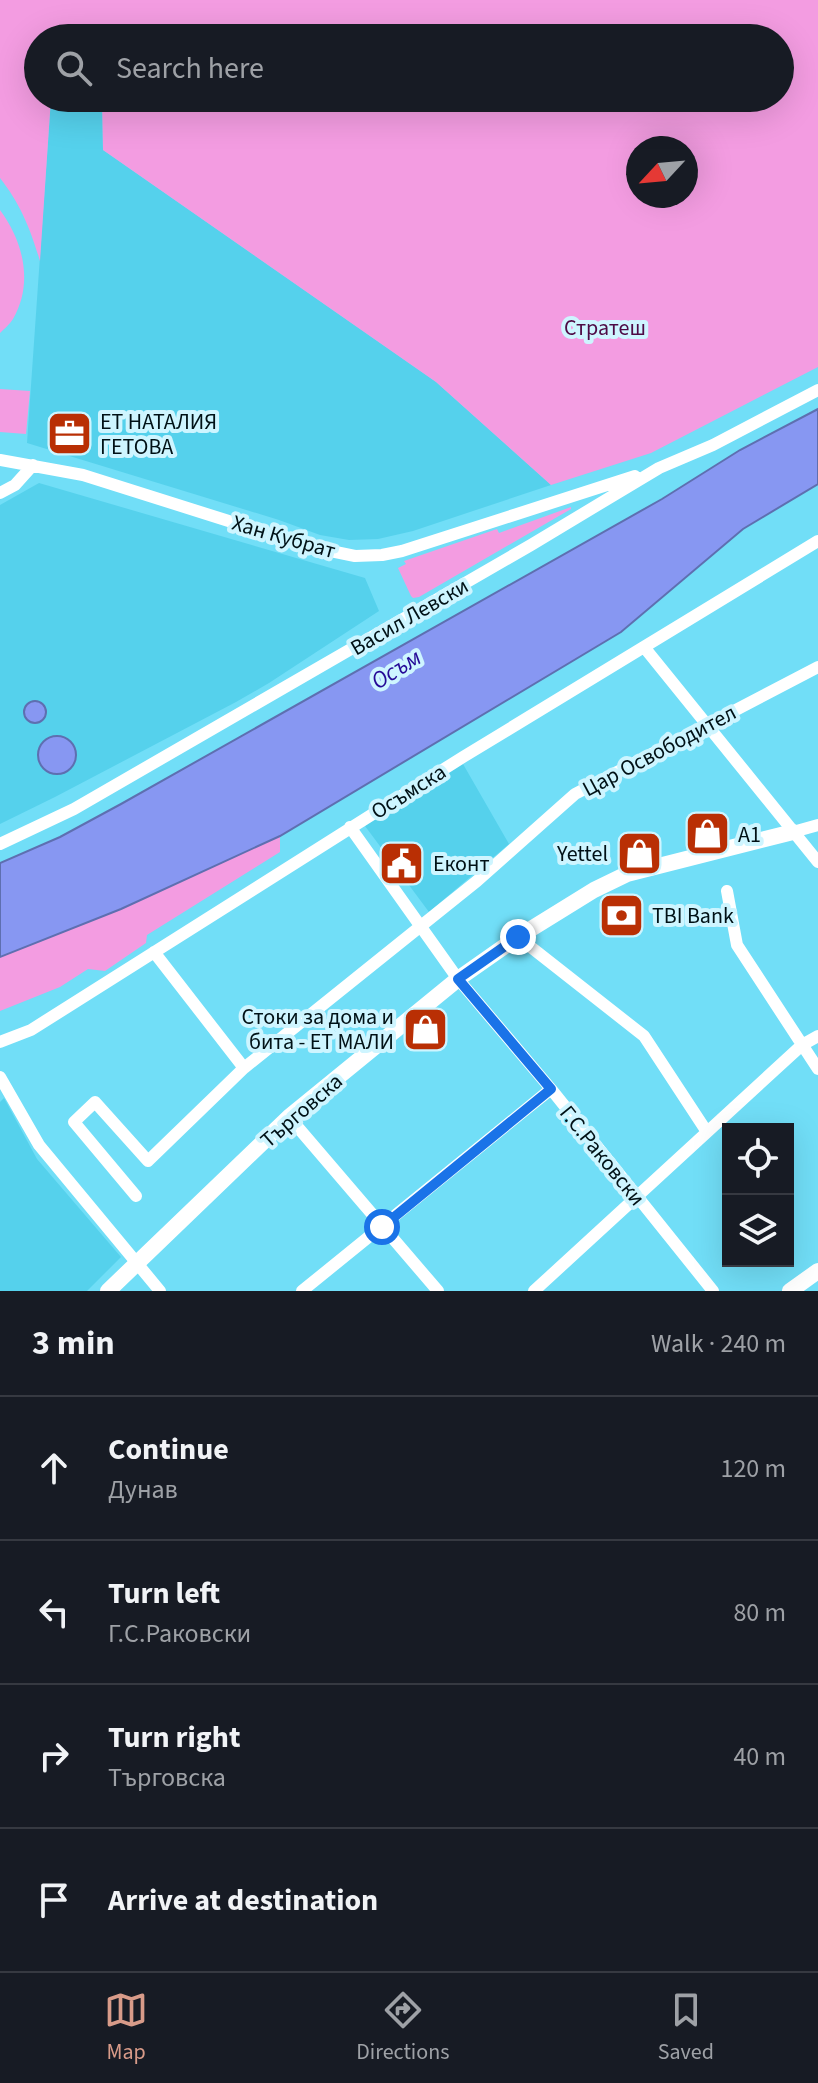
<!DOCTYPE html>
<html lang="en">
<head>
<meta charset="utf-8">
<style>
	:root { --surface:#171b24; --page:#20242c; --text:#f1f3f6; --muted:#9ea1a6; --line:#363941; --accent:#d89b89 }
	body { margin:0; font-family:"Source Sans 3",sans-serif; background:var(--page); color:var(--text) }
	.controls { position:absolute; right:24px; bottom:24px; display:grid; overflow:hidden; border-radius:0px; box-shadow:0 8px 32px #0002 }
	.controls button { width:72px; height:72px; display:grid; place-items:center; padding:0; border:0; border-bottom:2px solid var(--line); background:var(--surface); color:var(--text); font:40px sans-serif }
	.compass { position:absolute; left:626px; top:136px; width:72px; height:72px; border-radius:50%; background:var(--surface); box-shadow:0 8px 32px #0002; rotate:244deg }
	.stop { position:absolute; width:24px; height:24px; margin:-18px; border:6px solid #1a73e8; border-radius:50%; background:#fff }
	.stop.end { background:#1a73e8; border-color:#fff; box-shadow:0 2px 8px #0008 }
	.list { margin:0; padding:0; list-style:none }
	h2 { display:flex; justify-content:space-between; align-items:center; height:104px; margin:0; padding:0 32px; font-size:34px }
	h2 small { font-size:26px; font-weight:400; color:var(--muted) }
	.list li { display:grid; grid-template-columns:52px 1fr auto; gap:24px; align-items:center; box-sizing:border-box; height:144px; padding:0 32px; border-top:2px solid var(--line) }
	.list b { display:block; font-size:30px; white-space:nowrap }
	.list p { margin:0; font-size:26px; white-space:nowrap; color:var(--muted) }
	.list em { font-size:26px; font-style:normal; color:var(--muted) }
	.icon { flex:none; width:44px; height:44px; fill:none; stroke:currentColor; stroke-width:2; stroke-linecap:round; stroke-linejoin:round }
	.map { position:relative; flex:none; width:818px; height:1291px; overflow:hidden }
	.search { position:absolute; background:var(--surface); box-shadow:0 8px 32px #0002; left:24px; right:24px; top:24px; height:88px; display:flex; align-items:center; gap:20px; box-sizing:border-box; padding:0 28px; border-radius:44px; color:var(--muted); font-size:30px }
	.sheet { height:680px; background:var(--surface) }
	nav { display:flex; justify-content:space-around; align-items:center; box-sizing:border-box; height:112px; border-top:2px solid var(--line); background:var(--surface); font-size:22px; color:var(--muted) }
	nav a { display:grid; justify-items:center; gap:4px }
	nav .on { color:var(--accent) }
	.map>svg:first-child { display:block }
	.built { fill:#55d1ec }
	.green { fill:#f39ce1; fill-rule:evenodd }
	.water { fill:#8797f2; stroke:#5e6fb0; stroke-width:2 }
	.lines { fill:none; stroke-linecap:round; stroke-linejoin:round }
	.street { stroke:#fff; stroke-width:12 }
	.secondary { stroke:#fff; stroke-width:16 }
	.route { stroke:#1a73e8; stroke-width:10 }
	.labels { text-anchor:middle; stroke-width:8; stroke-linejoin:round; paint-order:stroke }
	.park-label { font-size:22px; fill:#4e0a45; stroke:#cef5ff }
	.poi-label { font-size:22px; fill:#001116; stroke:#cef5ff; text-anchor:start }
	.street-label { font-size:22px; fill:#001116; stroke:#cef5ff }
	.water-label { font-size:24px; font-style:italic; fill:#250a97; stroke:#cef5ff }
</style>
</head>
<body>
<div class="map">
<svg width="818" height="1291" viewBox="0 0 818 1291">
	<rect width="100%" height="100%" fill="#71def7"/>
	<path class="built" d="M 51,98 L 102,98 L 103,150 L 436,382 L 551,485 L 413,531 L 378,539 L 349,540 L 320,535 L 279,520 L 27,443 Z
		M 39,483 L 365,578 L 379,611 L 269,683 L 236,702 L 55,797 L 0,824 L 0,505 Z
		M 463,764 L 509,844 L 429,912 L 365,826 Z
		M 4,1098 L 37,1159 L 121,1257 L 87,1291 L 0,1291 L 0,1102 Z"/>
	<path class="green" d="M 0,0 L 818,0 L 818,367 L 651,453 L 551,485 L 436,382 L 103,150 L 102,98 L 780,98 L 780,38 L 38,38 L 38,98 L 51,98 L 40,261 C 30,228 21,205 0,178 ZM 638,148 L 686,148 L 686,196 L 638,196 Z
		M 0,210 C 23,241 34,283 13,319 C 10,324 4,329 0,333 Z
		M 0,389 L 30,391 L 26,434 L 0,432 Z
		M 571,507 L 571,509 L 419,597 L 413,598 L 411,596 L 398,568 L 406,564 L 404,561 L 497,529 L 499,533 Z
		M 280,836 L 280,852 L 147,935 L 146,943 L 105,971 L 88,969 L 60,987 L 0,1011 L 0,957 L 121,909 Z"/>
	<path class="water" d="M 818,409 L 818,484 L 743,529 L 621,632 L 280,836 L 121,909 L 0,957 L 0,863 L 60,837 L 121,804 L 662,499 L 740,450 Z
		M24 712a11 11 0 1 1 22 0a11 11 0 1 1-22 0Z
		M38 755a19 19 0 1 1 38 0a19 19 0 1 1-38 0Z"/>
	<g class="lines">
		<path class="street" d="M 0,460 L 83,475 L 311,547 L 355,556 L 382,555 L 402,551 L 635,476
			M 0,493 L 15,485 L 33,465
			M 644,647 L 818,862
			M 350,827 L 458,979 L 551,1089 L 713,1291
			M 793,832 L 818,825
			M 0,844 L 74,809 L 531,545 L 659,468 L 713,445 L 818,390
			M 727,891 L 737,945 L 818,1069
			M 518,937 L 644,1036 L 707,1132
			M 154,952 L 244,1068
			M 0,1042 L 31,1030 L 463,757 L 818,541
			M 0,1077 L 39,1145 L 160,1291
			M 289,1117 L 438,1291
			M 136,1196 L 74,1122 L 95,1102 L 148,1161 L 244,1068 L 477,881 L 575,794 L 818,667
			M 302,1291 L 551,1089
			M 534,1291 L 802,1045 L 818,1036"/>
		<path class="secondary" d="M 108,1291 L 289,1117 L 458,979 L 518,937 L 594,890 L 627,874 L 793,832
			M 790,1291 L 818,1271"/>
	</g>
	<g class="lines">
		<path class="route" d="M 382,1227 L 551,1089 L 458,979 L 518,937"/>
	</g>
	<defs>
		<symbol id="office-square" viewBox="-11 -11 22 22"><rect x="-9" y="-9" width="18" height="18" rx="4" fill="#b92f04" stroke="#cef5ff"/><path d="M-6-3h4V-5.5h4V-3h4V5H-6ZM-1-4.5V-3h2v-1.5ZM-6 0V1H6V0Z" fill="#fff"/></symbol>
		<symbol id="shop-square" viewBox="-11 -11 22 22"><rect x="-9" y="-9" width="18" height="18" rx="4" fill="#b92f04" stroke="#cef5ff"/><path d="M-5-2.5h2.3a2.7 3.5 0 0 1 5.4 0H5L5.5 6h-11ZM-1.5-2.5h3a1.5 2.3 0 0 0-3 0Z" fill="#fff"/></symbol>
		<symbol id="civic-square" viewBox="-11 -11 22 22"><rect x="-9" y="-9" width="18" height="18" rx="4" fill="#b92f04" stroke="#cef5ff"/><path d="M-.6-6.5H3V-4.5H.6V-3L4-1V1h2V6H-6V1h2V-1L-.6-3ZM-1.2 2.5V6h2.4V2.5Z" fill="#fff"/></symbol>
		<symbol id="bank-square" viewBox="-11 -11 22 22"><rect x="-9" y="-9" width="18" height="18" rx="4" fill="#b92f04" stroke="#cef5ff"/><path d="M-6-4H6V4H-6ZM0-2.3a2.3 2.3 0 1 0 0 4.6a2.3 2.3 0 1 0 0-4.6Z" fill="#fff"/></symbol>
	</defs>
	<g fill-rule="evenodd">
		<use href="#office-square" x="44" y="408" width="51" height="51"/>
		<use href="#shop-square" x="682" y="808" width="51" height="51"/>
		<use href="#shop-square" x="614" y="828" width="51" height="51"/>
		<use href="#civic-square" x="376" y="838" width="51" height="51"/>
		<use href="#bank-square" x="596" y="890" width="51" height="51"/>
		<use href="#shop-square" x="400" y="1004" width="51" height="51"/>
	</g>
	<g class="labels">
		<g class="park-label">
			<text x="605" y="335">Стратеш</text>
		</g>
		<g class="poi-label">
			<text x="100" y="429">ЕТ НАТАЛИЯ<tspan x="100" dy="25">ГЕТОВА</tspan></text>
			<text x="738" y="842">A1</text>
			<text x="608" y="861" text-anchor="end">Yettel</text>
			<text x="433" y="871">Еконт</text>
			<text x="652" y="923">TBI Bank</text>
			<text x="394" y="1024" text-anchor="end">Стоки за дома и<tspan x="394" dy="25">бита - ЕТ МАЛИ</tspan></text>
		</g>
		<g class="street-label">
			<text transform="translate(284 536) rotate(16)" y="8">Хан Кубрат</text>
			<text transform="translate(409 616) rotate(-30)" y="8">Васил Левски</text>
			<text transform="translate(659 750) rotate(-28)" y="8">Цар Освободител</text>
			<text transform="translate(408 791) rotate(-32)" y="8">Осъмска</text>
			<text transform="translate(301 1110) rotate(-41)" y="8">Търговска</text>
			<text transform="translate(603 1155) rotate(51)" y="8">Г.С.Раковски</text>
		</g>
		<g class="water-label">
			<text transform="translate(396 669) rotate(-32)" y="8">Осъм</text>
		</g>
	</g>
</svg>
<div class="controls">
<button><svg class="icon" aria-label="locate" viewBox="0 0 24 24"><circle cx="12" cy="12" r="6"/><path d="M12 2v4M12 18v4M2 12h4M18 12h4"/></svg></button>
<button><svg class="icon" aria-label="layers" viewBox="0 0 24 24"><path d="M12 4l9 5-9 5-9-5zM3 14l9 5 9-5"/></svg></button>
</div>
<svg class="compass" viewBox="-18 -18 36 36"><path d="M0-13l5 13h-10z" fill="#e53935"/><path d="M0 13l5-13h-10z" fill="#9ea1a6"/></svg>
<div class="stop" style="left:382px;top:1227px"></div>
<div class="stop end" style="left:518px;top:937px"></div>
<div class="search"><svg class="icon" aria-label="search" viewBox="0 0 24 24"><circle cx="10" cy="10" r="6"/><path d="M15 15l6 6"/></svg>Search here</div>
</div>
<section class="sheet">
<h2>3 min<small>Walk · 240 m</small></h2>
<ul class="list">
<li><svg class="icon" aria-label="ahead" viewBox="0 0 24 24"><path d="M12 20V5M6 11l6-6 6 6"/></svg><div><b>Continue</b><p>Дунав</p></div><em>120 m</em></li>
<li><svg class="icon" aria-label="left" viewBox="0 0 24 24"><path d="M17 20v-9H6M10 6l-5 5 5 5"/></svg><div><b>Turn left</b><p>Г.С.Раковски</p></div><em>80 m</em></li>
<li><svg class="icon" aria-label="right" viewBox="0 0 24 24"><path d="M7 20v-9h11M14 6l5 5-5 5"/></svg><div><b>Turn right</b><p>Търговска</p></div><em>40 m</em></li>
<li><svg class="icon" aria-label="arrive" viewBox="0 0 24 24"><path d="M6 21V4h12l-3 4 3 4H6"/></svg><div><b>Arrive at destination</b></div></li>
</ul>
</section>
<nav>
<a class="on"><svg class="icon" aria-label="map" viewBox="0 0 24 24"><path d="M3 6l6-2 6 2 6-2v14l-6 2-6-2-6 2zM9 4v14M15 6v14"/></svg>Map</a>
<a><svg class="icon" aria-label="directions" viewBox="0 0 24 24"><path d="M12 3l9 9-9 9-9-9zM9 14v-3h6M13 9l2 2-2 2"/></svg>Directions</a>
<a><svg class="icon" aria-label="saved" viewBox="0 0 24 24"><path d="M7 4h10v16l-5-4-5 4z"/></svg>Saved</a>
</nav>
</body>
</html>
